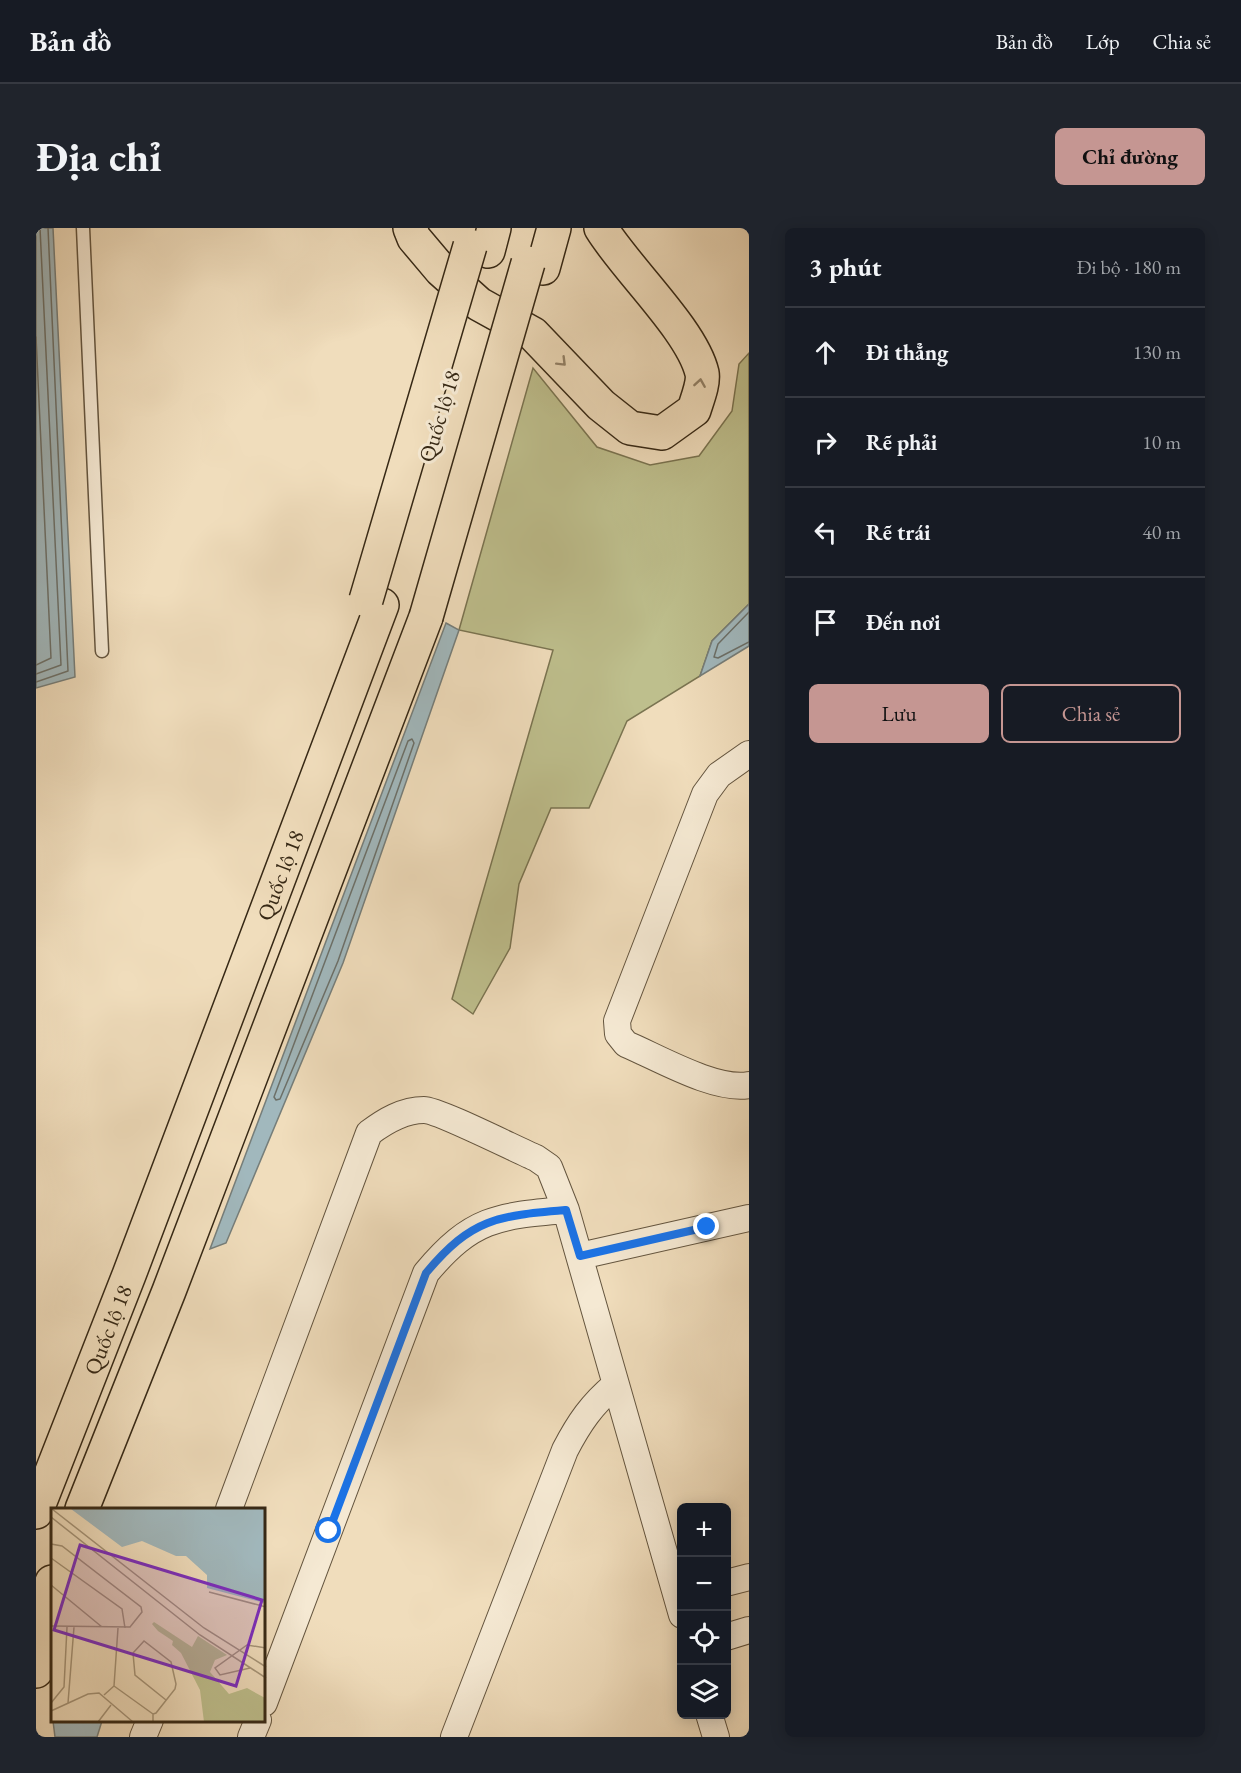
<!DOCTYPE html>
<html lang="vi">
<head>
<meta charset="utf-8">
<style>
	:root { --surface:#171b24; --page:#20242c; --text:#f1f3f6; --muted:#9ea1a6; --line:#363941; --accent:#c59692 }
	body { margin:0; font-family:"EB Garamond",serif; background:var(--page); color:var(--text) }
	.controls { position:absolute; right:18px; bottom:18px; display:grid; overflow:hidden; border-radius:9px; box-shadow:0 3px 15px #0003 }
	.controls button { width:54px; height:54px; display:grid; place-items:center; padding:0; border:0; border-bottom:2px solid var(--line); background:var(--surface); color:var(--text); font:30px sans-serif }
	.stop { position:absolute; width:18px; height:18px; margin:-14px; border:4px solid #1a73e8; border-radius:50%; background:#fff }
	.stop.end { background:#1a73e8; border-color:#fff; box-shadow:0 2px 6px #0008 }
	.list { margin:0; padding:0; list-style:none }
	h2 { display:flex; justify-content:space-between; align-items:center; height:78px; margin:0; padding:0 24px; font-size:26px }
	h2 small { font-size:20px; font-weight:400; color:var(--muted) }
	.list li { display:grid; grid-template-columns:39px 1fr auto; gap:18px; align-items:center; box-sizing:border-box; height:90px; padding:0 24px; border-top:2px solid var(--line) }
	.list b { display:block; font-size:22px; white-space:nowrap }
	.list em { font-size:20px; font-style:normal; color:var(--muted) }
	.actions { display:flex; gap:12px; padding:18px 24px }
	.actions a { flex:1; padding:14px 0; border:2px solid var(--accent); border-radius:9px; text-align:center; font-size:21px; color:var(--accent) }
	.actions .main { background:var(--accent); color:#111 }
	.icon { flex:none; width:33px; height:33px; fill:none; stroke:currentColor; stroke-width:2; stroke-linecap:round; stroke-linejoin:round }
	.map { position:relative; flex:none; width:713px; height:1509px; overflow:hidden; border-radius:9px }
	header { display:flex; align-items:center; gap:36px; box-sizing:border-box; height:84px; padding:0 30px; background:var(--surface); border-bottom:2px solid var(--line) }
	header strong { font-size:28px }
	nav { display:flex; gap:33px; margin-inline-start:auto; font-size:21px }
	.intro { display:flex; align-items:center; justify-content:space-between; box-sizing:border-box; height:144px; padding:0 36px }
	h1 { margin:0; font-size:42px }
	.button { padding:15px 27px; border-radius:9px; background:var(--accent); color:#111; font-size:21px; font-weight:700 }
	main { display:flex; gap:36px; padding:0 36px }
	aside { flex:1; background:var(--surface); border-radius:9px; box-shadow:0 3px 15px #0003 }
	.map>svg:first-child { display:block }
	.green { fill:#bebf8d; stroke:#7a7451; stroke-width:1.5 }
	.water { fill:#a1b8bd; stroke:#767e7a; stroke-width:1.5 }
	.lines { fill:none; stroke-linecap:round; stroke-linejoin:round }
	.shore { stroke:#6c7069; stroke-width:1.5 }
	.service-casing { stroke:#64553f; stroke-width:15 }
	.minor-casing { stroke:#64553f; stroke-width:28 }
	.primary-casing { stroke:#362815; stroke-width:36 }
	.service { stroke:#f5e9d3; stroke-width:12 }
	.minor { stroke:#f5e9d3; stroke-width:26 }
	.primary { stroke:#f0ddbc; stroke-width:33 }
	.primary-bridge-casing { stroke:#362815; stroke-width:36; stroke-linecap:butt }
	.primary-bridge { stroke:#f0ddbc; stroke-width:33 }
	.oneway { stroke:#938268 }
	.route { stroke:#1a73e8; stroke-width:8 }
	.labels { text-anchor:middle; stroke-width:6; stroke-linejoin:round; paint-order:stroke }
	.street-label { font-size:22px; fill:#362815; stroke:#f5e9d3 }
	.inset-road { fill:none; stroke:#a69579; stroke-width:1.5 }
	.view { fill:#7b2cbf; fill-opacity:0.15; stroke:#7b2cbf; stroke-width:3 }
	.inset-edge { fill:none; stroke:#362815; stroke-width:3 }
</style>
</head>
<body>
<header>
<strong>Bản đồ</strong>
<nav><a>Bản đồ</a><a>Lớp</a><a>Chia sẻ</a></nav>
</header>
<div class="intro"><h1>Địa chỉ</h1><a class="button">Chỉ đường</a></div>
<main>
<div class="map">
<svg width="713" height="1509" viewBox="0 0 713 1509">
	<rect width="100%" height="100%" fill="#f0ddbc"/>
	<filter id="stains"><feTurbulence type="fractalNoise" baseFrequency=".00333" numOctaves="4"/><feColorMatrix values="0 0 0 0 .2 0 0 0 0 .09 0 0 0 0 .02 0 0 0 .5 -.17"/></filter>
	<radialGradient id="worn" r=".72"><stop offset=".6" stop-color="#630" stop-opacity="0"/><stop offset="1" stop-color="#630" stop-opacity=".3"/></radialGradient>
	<path class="green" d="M 713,125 L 713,376 L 676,413 L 664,448 L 591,493 L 553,580 L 515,580 L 483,656 L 474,720 L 437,786 L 416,771 L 517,422 L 423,402 L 497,140 L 561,219 L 614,237 L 663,228 L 696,183 L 703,136 Z"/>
	<path class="water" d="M 0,0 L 17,0 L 39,449 L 0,460 Z
		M 713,376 L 713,418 L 664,448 L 676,413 Z
		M 410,395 L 423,402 L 307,735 L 190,1015 L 174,1021 Z
		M 17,1493 L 66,1492 L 66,1493 L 61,1509 L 19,1509 Z"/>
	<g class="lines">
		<path class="shore" d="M 0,109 L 15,430 L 0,437
			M 713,384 L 682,416 L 678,429 L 682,430 L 713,414
			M 0,446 L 25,437 L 4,0
			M 0,454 L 32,443 L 12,0
			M 376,511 L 378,515 L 302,733 L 244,871 L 240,872 L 238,869 L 372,513 Z"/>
		<defs>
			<path id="service" d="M 47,0 L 66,423"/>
			<path id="minor" d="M 713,526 L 683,547 L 669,566 L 581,793 L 582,806 L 590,816 C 623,830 679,863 713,857
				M 544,1028 L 713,990
				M 193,1281 L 333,905 C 349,893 367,882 388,882 C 402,882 481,922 500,930 L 513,939 L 530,982 L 646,1387
				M 690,1355 L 713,1349
				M 690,1409 L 713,1402
				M 228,1475 L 390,1045 C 436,990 461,988 530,982
				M 673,1486 L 680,1509
				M 107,1509 L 114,1492
				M 215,1509 L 222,1492
				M 418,1509 L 529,1222 C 543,1195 556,1176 579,1157"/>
			<g id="primary">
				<path d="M 374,0 L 378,10 L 405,42 L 443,76 L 497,106 L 565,177 L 594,200 L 626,205 L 658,182 C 661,172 668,155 666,145 C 656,102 590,41 565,0"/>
				<path d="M 452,23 L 458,0"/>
				<path d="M 507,40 L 518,0"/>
				<path d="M 46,1281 L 133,1063 L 390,389"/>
				<path id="s1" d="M 0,1284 L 93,1047 L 346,377"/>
				<path d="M 0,1395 L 16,1354"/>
				<path d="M 0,1443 L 16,1403"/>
			</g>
		</defs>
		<use href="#service" class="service-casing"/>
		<use href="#minor" class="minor-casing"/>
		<use href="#primary" class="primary-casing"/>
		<use href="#service" class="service"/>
		<use href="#minor" class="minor"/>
		<use href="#primary" class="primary"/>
		<defs>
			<path id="primary-bridge" d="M 330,372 L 434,18
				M 390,389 L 492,35"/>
		</defs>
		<use href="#primary-bridge" class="primary-bridge-casing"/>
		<use href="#primary-bridge" class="primary-bridge"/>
	</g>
	<defs><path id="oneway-chevron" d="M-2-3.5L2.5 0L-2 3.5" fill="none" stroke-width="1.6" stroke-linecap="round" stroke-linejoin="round" transform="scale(1.5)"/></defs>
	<g class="oneway">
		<use href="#oneway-chevron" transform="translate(526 134) rotate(45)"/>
		<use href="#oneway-chevron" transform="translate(664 155) rotate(-81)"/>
	</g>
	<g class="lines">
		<path class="route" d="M 293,1303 L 390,1045 C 436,990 461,988 530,982 L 544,1028 L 671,999"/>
	</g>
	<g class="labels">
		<g class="street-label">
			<text transform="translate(403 188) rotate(-73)" y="8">Quốc lộ 18</text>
			<text dy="8" stroke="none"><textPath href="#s1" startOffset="682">Quốc lộ 18</textPath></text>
			<text dy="8" stroke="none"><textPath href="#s1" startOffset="196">Quốc lộ 18</textPath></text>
		</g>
	</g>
	<g transform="translate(15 1280)">
		<rect width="214" height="214" fill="#f0ddbc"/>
		<path d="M 103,114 L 141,139 L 147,128 L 176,147 L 164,152 L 159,164 L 178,186 L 196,180 L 214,190 L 214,214 L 153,214 L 149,182 L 130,145 L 121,137 L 122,133 L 107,123 L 101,116 Z" fill="#bebf8d"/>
		<path d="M 20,1 L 214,1 L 214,95 L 156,80 L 156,67 L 135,48 L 125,48 L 91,33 L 71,39 Z" fill="#a1b8bd"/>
		<path class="inset-road" d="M 1,1 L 153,120 L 215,159M 0,9 L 149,127 L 215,170M 0,36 L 11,38 L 90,99 L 91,104 L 79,119 L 0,118M 0,50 L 71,101 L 74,120M 0,77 L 51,119M 158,84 L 215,99M 199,160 L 169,167 L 164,160 L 196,137 L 215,140M 63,178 L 102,206M 53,187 L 63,178 L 67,120M 0,195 L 13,179 L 16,119M 17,195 L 23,119M 0,203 L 37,186 L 48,185 L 82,214M 47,214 L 60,197M 102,214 L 102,206 L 105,205 L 124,181 L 125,176 L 120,154 L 93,133 L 82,145 L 84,167 L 115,192"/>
		<path class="view" d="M 29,37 L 211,92 L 185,178 L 3,122 Z"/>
		<rect width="214" height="214" class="inset-edge"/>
	</g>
	<rect width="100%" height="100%" filter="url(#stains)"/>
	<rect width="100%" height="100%" fill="url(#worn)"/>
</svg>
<div class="controls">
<button>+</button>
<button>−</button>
<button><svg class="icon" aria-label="locate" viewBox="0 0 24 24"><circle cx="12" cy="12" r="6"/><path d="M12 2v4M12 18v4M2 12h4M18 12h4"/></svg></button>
<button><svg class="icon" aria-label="layers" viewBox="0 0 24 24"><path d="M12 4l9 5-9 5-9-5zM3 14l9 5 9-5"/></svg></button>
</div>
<div class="stop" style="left:293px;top:1303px"></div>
<div class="stop end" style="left:671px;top:999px"></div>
</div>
<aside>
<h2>3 phút<small>Đi bộ · 180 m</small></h2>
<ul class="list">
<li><svg class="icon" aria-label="ahead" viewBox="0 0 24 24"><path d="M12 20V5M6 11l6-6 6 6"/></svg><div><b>Đi thẳng</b></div><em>130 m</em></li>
<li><svg class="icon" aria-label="right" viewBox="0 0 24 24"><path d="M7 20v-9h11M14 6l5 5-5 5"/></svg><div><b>Rẽ phải</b></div><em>10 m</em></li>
<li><svg class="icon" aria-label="left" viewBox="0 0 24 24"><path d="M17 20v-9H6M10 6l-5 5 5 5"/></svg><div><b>Rẽ trái</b></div><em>40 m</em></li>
<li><svg class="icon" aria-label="arrive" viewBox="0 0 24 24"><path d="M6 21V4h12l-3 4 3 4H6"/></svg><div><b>Đến nơi</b></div></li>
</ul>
<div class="actions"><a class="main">Lưu</a><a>Chia sẻ</a></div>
</aside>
</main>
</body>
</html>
